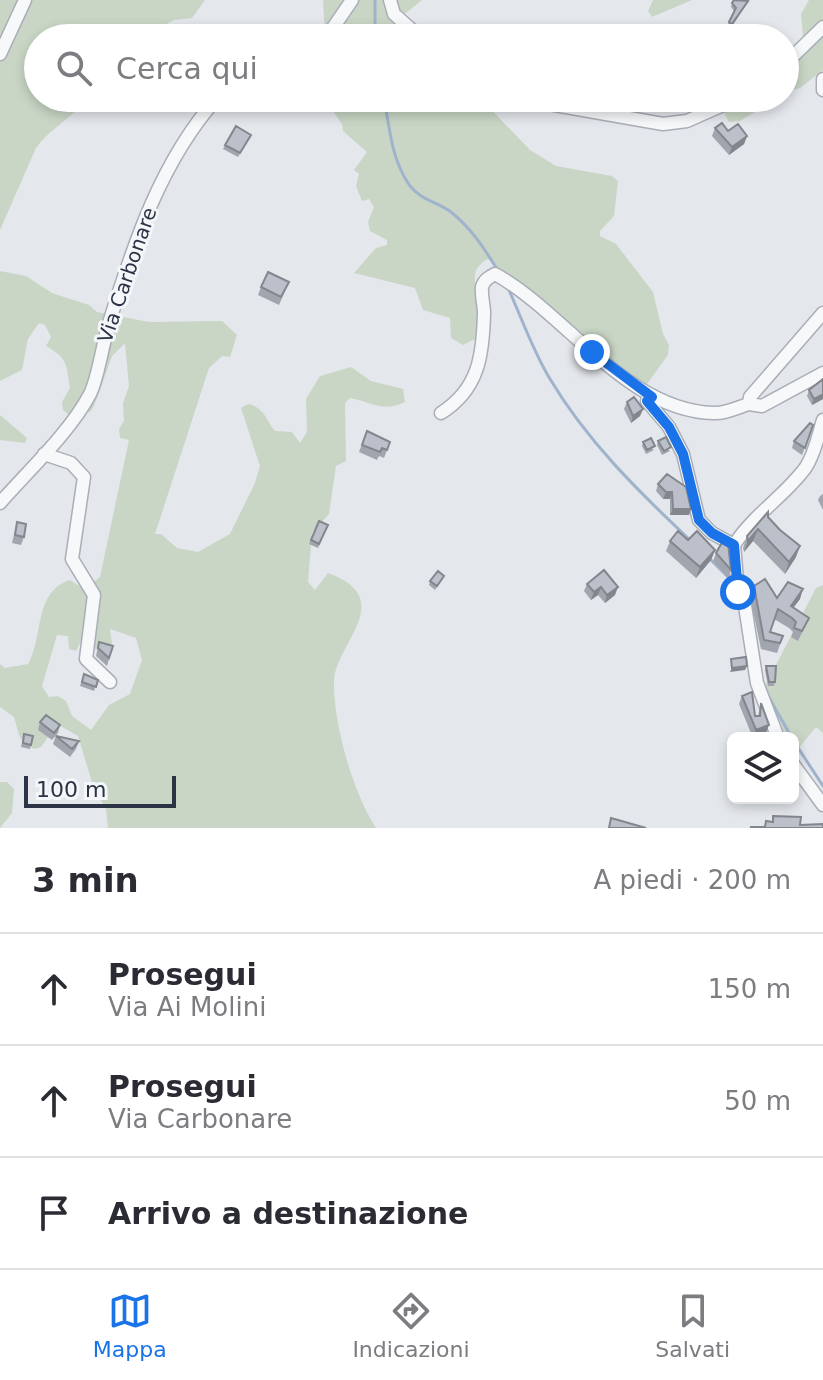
<!DOCTYPE html>
<html lang="it">
<head>
<meta charset="utf-8">
<style>
	:root { --surface:#fff; --page:#f7f7f7; --text:#2b2b33; --muted:#7c7c81; --line:#e1e1e2; --accent:#1a73e8 }
	body { margin:0; font-family:"DejaVu Sans",sans-serif; background:var(--page); color:var(--text) }
	.controls { position:absolute; right:24px; bottom:24px; display:grid; overflow:hidden; border-radius:12px; box-shadow:0 4px 12px #0003 }
	.controls button { width:72px; height:72px; display:grid; place-items:center; padding:0; border:0; border-bottom:2px solid var(--line); background:var(--surface); color:var(--text); font:40px sans-serif }
	.scale { position:absolute; left:24px; bottom:20px; width:152px; box-sizing:border-box; padding-left:8px; border:4px solid #2b3445; border-top:0; font-size:22px; line-height:28px; white-space:nowrap; color:#2b3445; -webkit-text-stroke:6px #f4f6f9; paint-order:stroke }
	.stop { position:absolute; width:24px; height:24px; margin:-18px; border:6px solid #1a73e8; border-radius:50%; background:#fff }
	.stop.end { background:#1a73e8; border-color:#fff; box-shadow:0 2px 8px #0008 }
	.list { margin:0; padding:0; list-style:none }
	h2 { display:flex; justify-content:space-between; align-items:center; height:104px; margin:0; padding:0 32px; font-size:34px }
	h2 small { font-size:26px; font-weight:400; color:var(--muted) }
	.list li { display:grid; grid-template-columns:52px 1fr auto; gap:24px; align-items:center; box-sizing:border-box; height:112px; padding:0 32px; border-top:2px solid var(--line) }
	.list b { display:block; font-size:30px; white-space:nowrap }
	.list p { margin:0; font-size:26px; white-space:nowrap; color:var(--muted) }
	.list em { font-size:26px; font-style:normal; color:var(--muted) }
	.icon { flex:none; width:44px; height:44px; fill:none; stroke:currentColor; stroke-width:2; stroke-linecap:round; stroke-linejoin:round }
	.map { position:relative; flex:none; width:823px; height:828px; overflow:hidden }
	.search { position:absolute; background:var(--surface); box-shadow:0 4px 12px #0003; left:24px; right:24px; top:24px; height:88px; display:flex; align-items:center; gap:20px; box-sizing:border-box; padding:0 28px; border-radius:44px; color:var(--muted); font-size:30px }
	.sheet { height:440px; background:var(--surface) }
	nav { display:flex; justify-content:space-around; align-items:center; box-sizing:border-box; height:112px; border-top:2px solid var(--line); background:var(--surface); font-size:22px; color:var(--muted) }
	nav a { display:grid; justify-items:center; gap:4px }
	nav .on { color:var(--accent) }
	.map>svg:first-child { display:block }
	.green { fill:#c9d6c5; fill-rule:evenodd }
	.lines { fill:none; stroke-linecap:round; stroke-linejoin:round }
	.stream { stroke:#9fb4cc; stroke-width:3 }
	.street-casing { stroke:#a9aeb7; stroke-width:15 }
	.street { stroke:#f7f8fa; stroke-width:12 }
	.wall { fill:#a1a5ae }
	.shaded-wall { fill:#83868d }
	.building { fill:#bbc0ca; stroke:#83868d; stroke-width:2 }
	.route { stroke:#1a73e8; stroke-width:10 }
	.labels { text-anchor:middle; stroke-width:6; stroke-linejoin:round; paint-order:stroke }
	.street-label { font-size:20px; fill:#2b3445; stroke:#f4f6f9 }
</style>
</head>
<body>
<div class="map">
<svg width="823" height="828" viewBox="0 0 823 828">
	<rect width="100%" height="100%" fill="#e4e7ec"/>
	<path class="green" d="M 0,0 L 205,0 L 192,18 L 174,20 L 141,38 L 38,38 L 38,98 L 87,98 C 73,118 50,128 36,148 L 0,230 Z
		M 323,0 L 422,0 L 401,17 L 416,38 L 331,38 L 325,34 Z
		M 653,0 L 692,0 L 652,17 L 648,11 Z
		M 809,0 L 823,0 L 823,70 L 800,88 L 785,92 L 785,66 L 803,36 L 801,14 Z
		M 324,98 L 480,98 L 530,150 L 556,166 L 612,176 L 618,181 L 614,216 L 600,231 L 600,236 L 616,244 L 653,292 L 663,334 L 669,345 L 668,355 L 647,384 L 624,371 L 488,259 C 466,270 478,288 479,305 C 480,316 477,328 475,339 L 463,345 L 451,338 L 450,318 L 423,310 L 415,288 L 354,273 L 376,248 L 387,245 L 387,240 L 370,231 L 368,222 L 374,207 L 369,199 L 362,201 L 356,186 L 359,174 L 354,170 L 367,152 L 343,131 L 342,124 Z
		M 716,98 L 778,98 L 740,121 L 729,122 Z
		M 0,271 L 26,276 L 52,293 L 89,305 L 97,312 L 149,322 L 222,321 L 237,335 L 230,357 L 222,356 L 209,368 L 155,534 L 161,534 L 177,548 L 198,552 L 230,534 L 255,483 L 260,466 L 241,408 L 248,404 C 265,408 265,419 275,431 L 292,432 L 300,443 L 307,432 L 306,399 L 320,376 L 351,367 L 371,381 L 403,389 L 405,402 C 382,413 373,402 350,398 L 345,403 L 346,461 L 336,466 L 329,514 L 312,533 L 308,582 L 315,590 L 328,573 C 399,599 335,644 334,681 C 333,723 353,793 376,828 L 108,828 L 106,809 L 94,789 L 78,736 L 57,724 L 41,747 L 34,749 L 20,738 L 14,717 L 0,707 L 0,664 L 5,668 L 28,664 C 44,637 33,592 70,580 L 84,589 L 100,577 L 129,440 L 120,438 L 119,429 L 124,421 L 123,403 L 129,386 L 125,343 L 112,356 L 94,406 L 90,412 L 71,416 L 63,410 L 62,402 L 70,388 C 66,363 68,359 46,346 L 51,337 L 45,325 L 39,323 L 28,339 L 22,370 L 0,381 ZM 110,629 L 136,638 L 142,660 L 130,694 L 109,705 L 91,730 L 72,716 L 66,701 L 58,696 L 49,697 L 42,686 L 57,635 L 68,636 L 69,649 L 76,651 L 83,637 L 89,636 L 95,649 L 106,652 L 112,643 Z
		M 0,415 L 27,438 L 25,443 L 0,440 Z
		M 823,585 L 823,733 L 816,727 L 793,755 L 793,738 L 777,738 L 785,734 L 765,686 L 816,588 Z
		M 0,782 L 7,782 L 14,789 L 12,813 L 0,828 Z"/>
	<g class="lines">
		<path class="stream" d="M 375,0 L 375,38
			M 384,98 C 390,129 391,159 410,186 C 421,200 438,202 451,212 C 471,228 484,248 497,269
			M 509,290 C 522,319 533,351 550,379 C 587,441 638,491 690,540
			M 710,559 L 733,582
			M 767,694 L 792,738
			M 793,740 L 823,786"/>
		<defs>
			<path id="street" d="M 390,0 L 394,14 L 421,38
				M 326,38 L 352,0
				M 0,54 L 25,0
				M 785,64 L 823,27
				M 823,79 L 823,90
				M 515,98 L 663,124 L 687,121 L 739,98
				M 823,313 L 750,397 L 749,404 L 762,406 L 823,373
				M 652,397 L 647,401 L 669,427 L 683,454 L 699,520 L 712,533 L 734,545 L 738,592 L 745,606 L 757,683 L 778,738
				M 441,413 C 479,389 483,355 484,313 C 484,305 481,295 482,287 C 484,280 489,277 495,274 C 566,313 626,411 714,413 C 725,414 738,407 749,404
				M 44,454 L 71,463 L 84,477 L 72,559 L 94,595 L 86,659 L 110,682
				M 0,503 C 29,470 70,432 90,394 C 98,379 103,342 109,323 C 134,243 161,161 217,98
				M 734,545 C 754,514 785,496 806,467 C 815,453 818,436 823,420
				M 793,764 L 823,805"/>
		</defs>
		<use href="#street" class="street-casing"/>
		<use href="#street" class="street"/>
	</g>
	<path class="wall" d="M 748,1 L 731,28 L 727,26 L 734,11 L 731,7 L 732,3 Z
		M 268,98 L 281,98 L 280,106 L 270,108 Z
		M 715,128 L 747,136 L 744,144 L 729,155 L 712,136 Z
		M 251,135 L 238,157 L 223,149 L 225,145 Z
		M 289,282 L 279,305 L 258,295 L 261,287 Z
		M 823,379 L 823,399 L 812,405 L 807,396 L 809,390 Z
		M 627,402 L 643,409 L 640,416 L 631,423 L 624,409 Z
		M 813,425 L 802,455 L 792,448 L 794,441 Z
		M 367,431 L 390,442 L 384,458 L 379,456 L 377,460 L 359,452 Z
		M 658,441 L 670,451 L 662,455 L 657,445 Z
		M 643,442 L 654,450 L 646,454 L 642,446 Z
		M 667,474 L 691,509 L 689,515 L 670,515 L 670,499 L 663,499 L 656,491 L 658,484 Z
		M 823,494 L 823,510 L 818,500 L 820,496 Z
		M 768,517 L 796,557 L 785,574 L 753,541 L 744,552 L 743,548 L 747,536 Z
		M 319,521 L 328,525 L 318,548 L 309,544 Z
		M 17,522 L 24,537 L 21,545 L 12,543 Z
		M 688,540 L 715,550 L 711,560 L 696,578 L 666,551 L 670,541 Z
		M 716,553 L 731,570 L 728,578 L 713,561 Z
		M 604,570 L 615,595 L 605,603 L 598,595 L 591,600 L 584,591 L 587,584 Z
		M 444,576 L 435,590 L 429,585 L 430,581 Z
		M 754,586 L 777,598 L 800,599 L 793,608 L 809,618 L 798,641 L 791,637 L 793,632 L 789,628 L 774,619 L 770,632 L 783,636 L 777,653 L 761,649 L 750,596 Z
		M 99,642 L 113,646 L 107,666 L 96,656 Z
		M 766,666 L 775,682 L 774,686 L 768,686 L 765,670 Z
		M 84,674 L 98,680 L 94,691 L 80,686 Z
		M 742,696 L 755,716 L 758,716 L 761,703 L 766,733 L 753,738 L 739,704 Z
		M 40,722 L 60,725 L 58,733 L 52,740 L 38,730 Z
		M 24,734 L 31,745 L 30,749 L 21,747 Z
		M 56,736 L 79,741 L 76,749 L 70,757 L 53,744 Z"/>
	<path class="shaded-wall" d="M 282,100 L 280,106 L 270,108 L 272,103 Z
		M 747,136 L 744,144 L 729,155 L 732,147 Z
		M 823,394 L 823,399 L 812,405 L 814,399 Z
		M 643,409 L 640,416 L 631,423 L 633,416 Z
		M 666,492 L 672,492 L 670,499 L 663,499 Z
		M 673,509 L 691,509 L 689,515 L 670,515 Z
		M 758,529 L 753,541 L 744,552 L 748,541 Z
		M 800,546 L 796,557 L 785,574 L 789,562 Z
		M 715,550 L 711,560 L 696,578 L 700,567 Z
		M 601,587 L 598,595 L 591,600 L 594,592 Z
		M 618,587 L 615,595 L 605,603 L 607,595 Z
		M 803,589 L 800,599 L 787,616 L 791,606 Z
		M 747,666 L 745,670 L 730,672 L 732,668 Z
		M 769,725 L 766,733 L 753,738 L 756,730 Z"/>
	<path class="building" d="M 734,0 L 748,1 L 732,24 L 729,22 L 736,8 L 732,3 Z
		M 271,98 L 281,98 L 282,100 L 272,103 Z
		M 722,123 L 728,131 L 738,124 L 747,136 L 732,147 L 715,128 Z
		M 236,126 L 251,135 L 240,153 L 225,145 Z
		M 268,272 L 289,282 L 281,297 L 261,287 Z
		M 823,379 L 823,394 L 814,399 L 809,390 Z
		M 634,397 L 643,409 L 633,416 L 627,402 Z
		M 810,423 L 813,425 L 805,448 L 794,441 Z
		M 367,431 L 390,442 L 387,450 L 382,448 L 380,452 L 362,445 Z
		M 666,437 L 671,447 L 664,451 L 658,441 Z
		M 651,438 L 655,446 L 647,450 L 643,442 Z
		M 667,474 L 686,487 L 691,509 L 673,509 L 672,492 L 666,492 L 658,484 Z
		M 768,512 L 768,517 L 780,530 L 800,546 L 789,562 L 758,529 L 748,541 L 747,536 Z
		M 319,521 L 328,525 L 319,544 L 311,540 Z
		M 17,522 L 26,524 L 24,537 L 15,535 Z
		M 678,531 L 688,540 L 697,531 L 715,550 L 700,567 L 670,541 Z
		M 723,541 L 728,543 L 731,570 L 716,553 Z
		M 604,570 L 618,587 L 607,595 L 601,587 L 594,592 L 587,584 Z
		M 438,571 L 444,576 L 437,586 L 430,581 Z
		M 765,579 L 777,598 L 788,582 L 803,589 L 791,606 L 809,618 L 802,631 L 794,628 L 796,622 L 792,618 L 778,609 L 770,632 L 783,636 L 780,643 L 764,640 L 754,586 Z
		M 99,642 L 113,646 L 109,658 L 98,648 Z
		M 746,657 L 747,666 L 732,668 L 731,659 Z
		M 766,666 L 776,666 L 775,682 L 769,682 Z
		M 84,674 L 98,680 L 96,687 L 82,682 Z
		M 752,692 L 755,716 L 760,716 L 761,703 L 769,725 L 756,730 L 742,696 Z
		M 46,715 L 60,725 L 54,733 L 40,722 Z
		M 24,734 L 33,736 L 31,745 L 23,743 Z
		M 56,736 L 79,741 L 72,749 Z
		M 773,816 L 801,817 L 800,825 L 823,824 L 823,828 L 751,828 L 751,827 L 765,827 L 766,821 L 773,822 Z
		M 611,818 L 646,828 L 609,828 Z"/>
	<g class="lines">
		<path class="route" d="M 592,352 L 652,397 L 647,401 L 669,427 L 683,454 L 699,520 L 712,533 L 734,545 L 738,592"/>
	</g>
	<g class="labels">
		<g class="street-label">
			<text transform="translate(127 275) rotate(-71)" y="7">Via Carbonare</text>
		</g>
	</g>
</svg>
<div class="controls">
<button><svg class="icon" aria-label="layers" viewBox="0 0 24 24"><path d="M12 4l9 5-9 5-9-5zM3 14l9 5 9-5"/></svg></button>
</div>
<div class="scale">100 m</div>
<div class="stop" style="left:738px;top:592px"></div>
<div class="stop end" style="left:592px;top:352px"></div>
<div class="search"><svg class="icon" aria-label="search" viewBox="0 0 24 24"><circle cx="10" cy="10" r="6"/><path d="M15 15l6 6"/></svg>Cerca qui</div>
</div>
<section class="sheet">
<h2>3 min<small>A piedi · 200 m</small></h2>
<ul class="list">
<li><svg class="icon" aria-label="ahead" viewBox="0 0 24 24"><path d="M12 20V5M6 11l6-6 6 6"/></svg><div><b>Prosegui</b><p>Via Ai Molini</p></div><em>150 m</em></li>
<li><svg class="icon" aria-label="ahead" viewBox="0 0 24 24"><path d="M12 20V5M6 11l6-6 6 6"/></svg><div><b>Prosegui</b><p>Via Carbonare</p></div><em>50 m</em></li>
<li><svg class="icon" aria-label="arrive" viewBox="0 0 24 24"><path d="M6 21V4h12l-3 4 3 4H6"/></svg><div><b>Arrivo a destinazione</b></div></li>
</ul>
</section>
<nav>
<a class="on"><svg class="icon" aria-label="map" viewBox="0 0 24 24"><path d="M3 6l6-2 6 2 6-2v14l-6 2-6-2-6 2zM9 4v14M15 6v14"/></svg>Mappa</a>
<a><svg class="icon" aria-label="directions" viewBox="0 0 24 24"><path d="M12 3l9 9-9 9-9-9zM9 14v-3h6M13 9l2 2-2 2"/></svg>Indicazioni</a>
<a><svg class="icon" aria-label="saved" viewBox="0 0 24 24"><path d="M7 4h10v16l-5-4-5 4z"/></svg>Salvati</a>
</nav>
</body>
</html>
